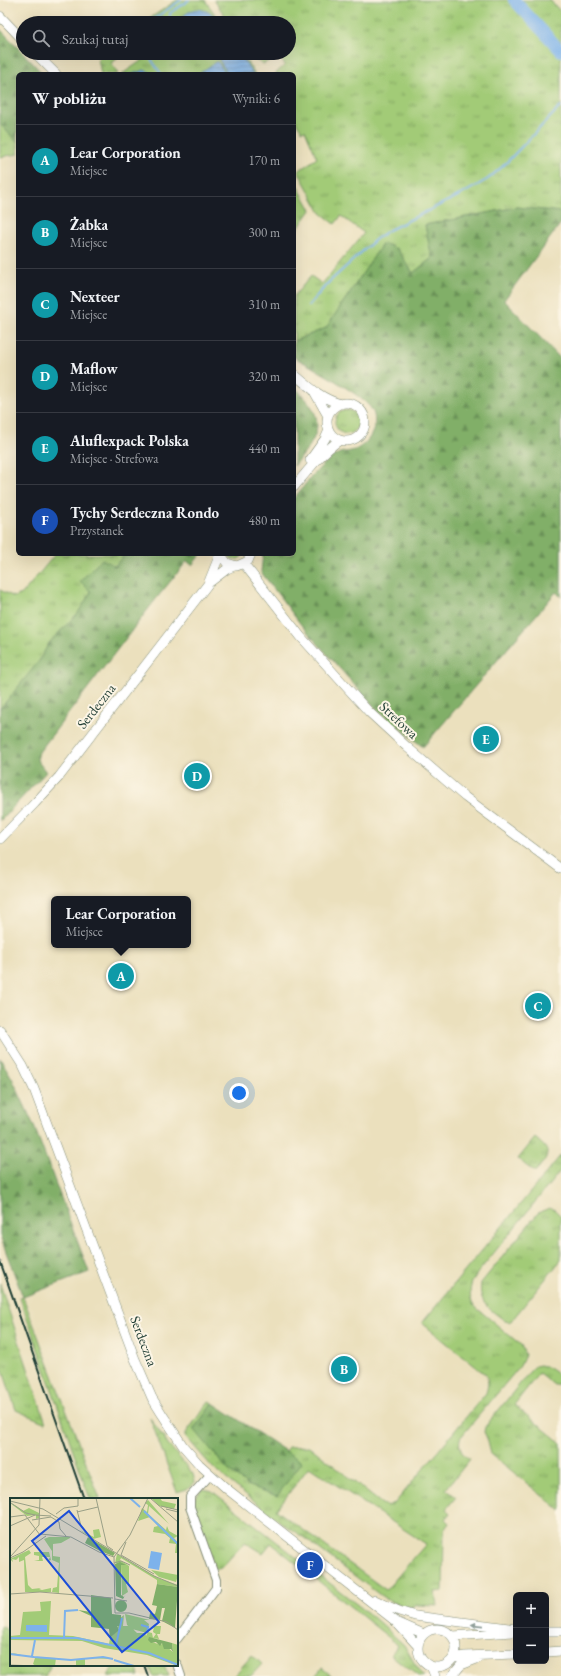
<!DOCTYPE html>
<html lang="pl">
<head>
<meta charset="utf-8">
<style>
	:root { --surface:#171b24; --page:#242831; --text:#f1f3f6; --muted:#9ea1a6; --line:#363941; --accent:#d690ce }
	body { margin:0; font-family:"EB Garamond",serif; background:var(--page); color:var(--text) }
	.controls { position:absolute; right:12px; bottom:12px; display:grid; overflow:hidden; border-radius:6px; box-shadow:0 4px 16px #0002 }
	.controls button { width:36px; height:36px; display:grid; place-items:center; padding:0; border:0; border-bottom:1px solid var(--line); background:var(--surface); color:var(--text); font:20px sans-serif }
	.you { position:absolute; left:239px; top:1093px; width:14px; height:14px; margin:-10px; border:3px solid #fff; border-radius:50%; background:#1a73e8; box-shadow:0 0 0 6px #1a73e833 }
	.badge { display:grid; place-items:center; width:26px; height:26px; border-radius:50%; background:var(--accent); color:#fff; font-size:13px; font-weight:700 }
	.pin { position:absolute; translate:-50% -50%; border:2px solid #fff; box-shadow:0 1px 4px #0006 }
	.popup { position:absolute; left:51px; top:896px; width:140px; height:52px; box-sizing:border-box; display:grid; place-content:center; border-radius:6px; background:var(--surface); filter:drop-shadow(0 1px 3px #0005); font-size:13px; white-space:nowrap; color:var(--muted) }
	.popup b { font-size:15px; color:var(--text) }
	.popup::after { content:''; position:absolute; left:50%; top:100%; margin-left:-8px; border:8px solid transparent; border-top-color:var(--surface) }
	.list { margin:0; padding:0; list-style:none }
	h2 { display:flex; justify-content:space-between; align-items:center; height:52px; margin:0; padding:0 16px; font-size:17px }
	h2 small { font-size:13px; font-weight:400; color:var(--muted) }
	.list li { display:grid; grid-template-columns:26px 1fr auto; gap:12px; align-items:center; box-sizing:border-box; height:72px; padding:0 16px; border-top:1px solid var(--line) }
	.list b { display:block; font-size:15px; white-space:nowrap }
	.list p { margin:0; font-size:13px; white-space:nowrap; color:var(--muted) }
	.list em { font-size:13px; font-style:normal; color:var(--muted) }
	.icon { flex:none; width:22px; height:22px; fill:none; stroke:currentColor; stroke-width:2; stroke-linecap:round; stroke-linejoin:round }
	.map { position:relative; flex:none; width:561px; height:1676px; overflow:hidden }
	.search { position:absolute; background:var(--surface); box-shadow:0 4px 16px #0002; left:16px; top:16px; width:280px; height:44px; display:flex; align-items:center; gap:10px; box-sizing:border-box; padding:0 14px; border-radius:22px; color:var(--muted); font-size:15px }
	.panel { position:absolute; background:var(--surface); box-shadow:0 4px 16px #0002; left:16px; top:72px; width:280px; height:484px; border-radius:6px }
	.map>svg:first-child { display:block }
	.grass { fill:url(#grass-tufts); stroke:#608456; fill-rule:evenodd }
	.forest { fill:url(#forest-firs); stroke:#50764e }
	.water { fill:url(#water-rules); stroke:#4e7890 }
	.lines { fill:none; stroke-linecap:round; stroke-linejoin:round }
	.stream { stroke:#7db2eb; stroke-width:2 }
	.river { stroke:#7db2eb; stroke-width:12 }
	.minor-casing { stroke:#858e78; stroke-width:10 }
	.tertiary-casing { stroke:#858e78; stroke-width:10 }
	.minor { stroke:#fff; stroke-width:8 }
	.tertiary { stroke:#fff; stroke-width:9 }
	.rail { stroke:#1f3d34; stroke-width:2 }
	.oneway { fill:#8f9e9a }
	.labels { text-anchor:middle; stroke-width:4; stroke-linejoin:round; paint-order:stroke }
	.street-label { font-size:14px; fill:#1f3d34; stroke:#fcf5e5 }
	.inset-river { fill:none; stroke:#7db2eb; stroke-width:2 }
	.inset-road { fill:none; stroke:#999f86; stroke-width:1 }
	.view { fill:#1d4ed8; fill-opacity:0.15; stroke:#1d4ed8; stroke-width:2 }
	.inset-edge { fill:none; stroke:#1f3d34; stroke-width:2 }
</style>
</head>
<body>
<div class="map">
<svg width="561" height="1676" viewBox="0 0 561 1676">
	<defs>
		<pattern id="grass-tufts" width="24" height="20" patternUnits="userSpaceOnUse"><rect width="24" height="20" fill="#a2cb77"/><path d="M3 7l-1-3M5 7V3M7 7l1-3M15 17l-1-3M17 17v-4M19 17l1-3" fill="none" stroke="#83a662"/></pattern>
		<pattern id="forest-firs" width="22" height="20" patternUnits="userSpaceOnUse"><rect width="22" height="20" fill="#81af68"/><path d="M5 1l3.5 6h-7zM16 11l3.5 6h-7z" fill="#699056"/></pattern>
		<pattern id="water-rules" width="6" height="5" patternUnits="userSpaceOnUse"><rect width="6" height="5" fill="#7db2eb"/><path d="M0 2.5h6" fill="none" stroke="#6692bf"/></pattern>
	</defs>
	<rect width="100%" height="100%" fill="#fcf5e5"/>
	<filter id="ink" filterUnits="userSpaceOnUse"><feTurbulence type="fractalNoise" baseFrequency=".025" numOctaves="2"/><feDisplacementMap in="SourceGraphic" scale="8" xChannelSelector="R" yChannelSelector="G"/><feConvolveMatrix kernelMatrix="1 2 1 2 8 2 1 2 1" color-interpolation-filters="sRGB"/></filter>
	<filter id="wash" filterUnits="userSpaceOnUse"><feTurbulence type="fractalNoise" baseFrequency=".012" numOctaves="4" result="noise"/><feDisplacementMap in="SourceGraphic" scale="16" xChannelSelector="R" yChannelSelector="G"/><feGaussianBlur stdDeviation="0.9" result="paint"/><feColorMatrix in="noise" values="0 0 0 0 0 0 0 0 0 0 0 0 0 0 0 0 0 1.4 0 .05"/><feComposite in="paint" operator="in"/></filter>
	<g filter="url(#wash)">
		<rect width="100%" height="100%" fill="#ebe0bd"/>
		<path class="grass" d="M 177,0 L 205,0 L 221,23 L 143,23 Z
			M 214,0 L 550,0 L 561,12 L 561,212 L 517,207 L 425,225 L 432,258 L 413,273 L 397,249 L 383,244 L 326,328 L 294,341 L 294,296 L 311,276 L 322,284 L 364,233 L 341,216 L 335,224 L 321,213 L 298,171 L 317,158 L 305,130 L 302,131 L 294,119 L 294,74 L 275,74 L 285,65 L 278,55 L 264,64 L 255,60 L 250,53 L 289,53 L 289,23 L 230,23 Z
			M 100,53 L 113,53 L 117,59 L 111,63 L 118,74 L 101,74 L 98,59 Z
			M 144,53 L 241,53 L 255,74 L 122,74 L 147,57 Z
			M 0,124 L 18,142 L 18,154 L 0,157 Z
			M 294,180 L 311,210 L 294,234 Z
			M335 422a12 12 0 1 1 24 0a12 12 0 1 1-24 0Z
			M 54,554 L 125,554 L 115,566 L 80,581 L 91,592 L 78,613 L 49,643 L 40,661 L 0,709 L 0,590 L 14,597 L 22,594 L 53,557 Z
			M 227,554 L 244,554 C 239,561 232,561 227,554 Z
			M 535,1138 C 553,1152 549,1155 536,1171 L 533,1171 L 518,1159 Z
			M 561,1155 L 561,1170 L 480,1270 C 471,1281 467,1291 473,1305 L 521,1345 L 525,1355 L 520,1366 L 460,1438 C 458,1448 462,1455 470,1459 L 446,1489 L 456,1497 L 446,1509 L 450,1513 L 445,1519 L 449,1523 L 444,1530 L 443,1591 L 435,1592 L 437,1606 L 415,1605 L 411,1608 L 389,1601 L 380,1595 L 306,1539 L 283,1524 L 214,1469 L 186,1437 L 186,1433 L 209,1401 L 213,1403 L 194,1429 L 285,1451 L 288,1447 L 309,1446 L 382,1504 L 387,1506 L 395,1503 L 486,1393 C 488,1386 489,1382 486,1375 L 422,1323 ZM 309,1467 L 426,1544 L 386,1590 L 276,1510 Z
			M 549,1208 L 555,1210 L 561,1216 L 561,1260 L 512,1320 L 509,1322 L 505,1321 C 490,1309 478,1304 481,1283 L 538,1213 Z
			M 0,1284 L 46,1423 L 16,1410 L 0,1362 Z
			M 23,1297 L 100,1499 L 90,1499 L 20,1298 Z
			M 540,1365 C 548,1367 556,1371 560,1379 L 560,1382 L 557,1385 L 554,1385 L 539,1373 L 514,1405 L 561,1443 L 561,1511 L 491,1454 L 487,1438 L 484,1432 L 485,1427 L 531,1370 L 535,1366 Z
			M 150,1418 L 168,1444 L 193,1474 L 195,1482 L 190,1488 L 177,1492 Z
			M 203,1489 L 212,1491 L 373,1617 L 404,1645 L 415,1664 L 424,1676 L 418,1676 L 391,1655 L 397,1646 L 392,1640 L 271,1543 L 263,1553 L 245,1542 L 221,1568 L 215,1570 L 194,1511 L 194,1500 L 199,1492 Z
			M 0,1626 L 11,1632 L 11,1665 L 51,1665 L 45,1676 L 0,1676 Z
			M 252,1655 L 262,1664 L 251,1676 L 234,1676 Z
			M 114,1665 L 136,1665 L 139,1676 L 108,1676 Z
			M 149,1665 L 164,1665 L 169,1676 L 153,1676 Z
			M 322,1668 L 332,1676 L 315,1676 Z"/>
		<path class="forest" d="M 0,29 L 43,74 L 18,74 L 17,142 L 0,124 Z
			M 517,207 L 561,212 L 561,223 L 504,300 L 561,359 L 561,597 L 556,592 L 423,747 L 374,707 L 302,626 L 261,572 L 263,554 L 294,554 L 294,498 C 305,485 324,459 340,453 C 346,451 354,452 360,447 C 372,439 379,423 372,410 C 365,396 310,366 294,357 L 294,341 L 326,328 L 383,243 L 397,249 L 413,273 L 432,258 L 425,225 Z
			M 294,387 C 328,417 321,435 294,466 Z
			M 125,554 L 201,554 L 192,565 L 187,561 L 156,599 L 39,752 L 37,760 L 46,772 L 0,821 L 0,709 L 39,661 L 49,643 L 78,613 L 91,592 L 80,581 L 102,559 L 115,566 Z
			M 0,1058 L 12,1078 L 34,1126 L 89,1272 L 23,1297 L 0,1236 Z
			M 213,1403 L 302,1462 L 277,1496 L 247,1485 L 228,1470 L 194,1429 Z"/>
		<path class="water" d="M 197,9 C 206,10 215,13 218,23 L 179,23 C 183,15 188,11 197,9 Z
			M 229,53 L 239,53 L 253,74 L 228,74 L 219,60 Z
			M 217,61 L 226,74 L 200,74 L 200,73 Z
			M 144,70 L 155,74 L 132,74 Z"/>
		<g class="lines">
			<path class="stream" d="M 170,16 L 170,13 L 189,0
				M 148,23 L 181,0
				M 147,53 L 161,74
				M 308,306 L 328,283 L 376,239 L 389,230 L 464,193 L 488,179 L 503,166 L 561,106"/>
			<path class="river" d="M 514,0 L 561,51"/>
		</g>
	</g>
	<g filter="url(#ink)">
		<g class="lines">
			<defs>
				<path id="minor" d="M 177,1639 L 216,1588 L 216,1580 L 190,1507 L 190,1497 L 210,1475
					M 177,1664 L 181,1676"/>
				<path id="tertiary" d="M 0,16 L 23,40
					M 35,53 L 56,74
					M 294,374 C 309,387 322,399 341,404
					M 315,393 L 328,416
					M327 422a19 19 0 1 1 38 0a19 19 0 1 1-38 0Z
					M 310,460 L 325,439 L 329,430
					M 294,487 C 308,470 322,452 340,440
					M 220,554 L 227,563 L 237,566 L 248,561 L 251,554
					M 244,564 L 301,637 L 369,712 L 407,747 L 465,797 L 561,869
					M 210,582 L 227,569 L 234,566
					M 0,839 L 35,803 L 59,777 L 188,610 L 208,584 L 220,554
					M 0,1030 L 23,1066 L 34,1089 L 135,1359 L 152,1398 L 162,1414 L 183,1446 L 199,1464 L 227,1489 L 394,1620 L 418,1646
					M 375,1600 L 399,1611 L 415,1616 L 516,1629
					M 399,1623 L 424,1634
					M418 1648a19 19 0 1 1 38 0a19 19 0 1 1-38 0Z
					M 546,1631 L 561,1631
					M 453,1636 L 513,1632
					M 546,1652 L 561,1651
					M 454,1658 L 465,1656 L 516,1654
					M 431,1666 L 435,1676
					M 452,1676 L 461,1665 L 479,1658"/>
			</defs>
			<use href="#minor" class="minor-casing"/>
			<use href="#tertiary" class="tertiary-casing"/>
			<use href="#minor" class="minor"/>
			<use href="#tertiary" class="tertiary"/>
			<path class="rail" d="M 0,1261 L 84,1499
				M 144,1665 L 148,1676"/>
		</g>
		<defs><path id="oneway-solid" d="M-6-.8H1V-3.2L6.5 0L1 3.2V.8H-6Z"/></defs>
		<use class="oneway" href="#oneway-solid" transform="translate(477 1625) rotate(-174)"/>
	</g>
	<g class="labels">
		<g class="street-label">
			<text transform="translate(96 706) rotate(-52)" y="5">Serdeczna</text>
			<text transform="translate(399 720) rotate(43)" y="5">Strefowa</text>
			<text transform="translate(144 1341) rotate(69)" y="5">Serdeczna</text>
		</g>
	</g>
	<g transform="translate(10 1498)">
		<rect width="168" height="168" fill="#ebe0bd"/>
		<path d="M 141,0 L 150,0 L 152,3 L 166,6 L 164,11 L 149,8 ZM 138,2 L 159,26 L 139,8 L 138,16 L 156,32 L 157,28 L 159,33 L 168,38 L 164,40 L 168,45 L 168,55 L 165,55 L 166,46 L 159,45 L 160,40 L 155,36 L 143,34 L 144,29 L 148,28 L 140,19 L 128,23 L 132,10 L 137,14 L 138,7 L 135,5 ZM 0,5 L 6,8 L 13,13 L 19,10 L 29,15 L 29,20 L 26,21 L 26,17 L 17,18 ZM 89,31 L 91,39 L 83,41 L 70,32 L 84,39 L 83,32 ZM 39,39 L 60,39 L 60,43 L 60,40 L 51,45 L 43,46 L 43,58 L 50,59 L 49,95 L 42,94 L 43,90 L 47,89 L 49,65 L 42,62 L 42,53 L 34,41 ZM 19,52 L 21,55 L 15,59 L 18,87 L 22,91 L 31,90 L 29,91 L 32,92 L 41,90 L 41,94 L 15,94 L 14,62 L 9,64 L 9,59 L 6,62 L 2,61 L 3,64 L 0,61 ZM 24,54 L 39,54 L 41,62 L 38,63 L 40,59 L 32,59 L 33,63 L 24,63 L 29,62 L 29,58 L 24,57 ZM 107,56 L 148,80 L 168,87 L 168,89 L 147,86 L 147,82 L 111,60 L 110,62 L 119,68 L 119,85 L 116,86 L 118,94 L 112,98 L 111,67 L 105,65 ZM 41,103 L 39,137 L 63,138 L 99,146 L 100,140 L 109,131 L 107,130 L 110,120 L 114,117 L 113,128 L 120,128 L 127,135 L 135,135 L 136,138 L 138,134 L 142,135 L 143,140 L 146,136 L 143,134 L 144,128 L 151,128 L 150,136 L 147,136 L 149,141 L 142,140 L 142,144 L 151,147 L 152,145 L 163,154 L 162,145 L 168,147 L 168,168 L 137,157 L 94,150 L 72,143 L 0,142 L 0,138 L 10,137 L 13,114 L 31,113 L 30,104 ZM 115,116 L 140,122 L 134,122 L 139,126 L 137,135 L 122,131 L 117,127 ZM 0,155 L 3,155 L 20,159 L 46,160 L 45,168 L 26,168 L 23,166 L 25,160 ZM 92,159 L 104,161 L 75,160 L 75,167 L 66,167 L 66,162 L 59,162 Z" fill="#a2cb77"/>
		<path d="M 78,39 L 105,55 L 103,58 L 90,53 L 75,45 ZM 110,64 L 116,67 L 111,67 L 111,97 L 114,99 L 116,96 L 113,101 L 106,98 L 105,66 ZM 147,86 L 168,89 L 165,130 L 152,123 L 155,110 L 152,110 L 150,122 L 139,121 L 140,115 L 145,116 L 147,108 L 142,107 ZM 81,97 L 101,100 L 102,116 L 111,117 L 111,128 L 107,128 L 109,132 L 100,140 L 99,131 L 81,129 L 81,118 L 68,112 L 81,114 ZM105 108a6 6 0 1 1 12 0a6 6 0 1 1-12 0ZM 139,139 L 162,145 L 163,154 L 161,151 L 154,151 L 152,145 L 150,148 L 146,144 L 141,145 L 138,142 Z" fill="#81af68"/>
		<path d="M 141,72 L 168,77 L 166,84 L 149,79 Z" fill="#a2cb77"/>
		<path d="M 141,53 L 152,55 L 149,72 L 138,70 ZM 16,127 L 37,127 L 37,134 L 16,133 Z" fill="#7db2eb"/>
		<path class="inset-river" d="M 120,0 L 130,9M 134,13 L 168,46M 131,127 L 138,129 L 137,135M 0,140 L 67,140 L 139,155 L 168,167M 54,140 L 55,113 L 68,112M 106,147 L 112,120M 0,156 L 24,159M 22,158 L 25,142M 24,159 L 61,162 L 93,159 L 103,161M 104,162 L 124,168"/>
		<path class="inset-road" d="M 86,0 L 97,48 L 103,52M 140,0 L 168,24M 0,3 L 33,11 L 144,78 L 168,88M 1,5 L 16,15 L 25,17M 151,8 L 168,12M 156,11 L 168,14M 67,12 L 71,28M 67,14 L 88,9M 46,16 L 54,10 L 68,8 L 68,0M 0,19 L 15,17 L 30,37M 22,22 L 41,19 L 49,24 L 50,31 L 56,38M 0,28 L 25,17 L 41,18M 30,36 L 61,39 L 89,54 L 104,59M 116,44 L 111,57 L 144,76M 1,58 L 29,27 L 30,0M 0,60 L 13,54 L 36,38M 104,65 L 111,63 L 120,67M 0,96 L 30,94 L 103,100M 105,101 L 117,103M 105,115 L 104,59 L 120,37 L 138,0M 105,115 L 119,115 L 157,124 L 168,132M 0,167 L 26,168"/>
		<path class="view" d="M 59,13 L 149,124 L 112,154 L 22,43 Z"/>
		<rect width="168" height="168" class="inset-edge"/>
	</g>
</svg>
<div class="controls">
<button>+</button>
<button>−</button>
</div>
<div class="you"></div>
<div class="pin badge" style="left:121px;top:976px;background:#0f9aa8">A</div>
<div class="popup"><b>Lear Corporation</b>Miejsce</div>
<div class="pin badge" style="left:344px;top:1369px;background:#0f9aa8">B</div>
<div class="pin badge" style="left:538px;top:1006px;background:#0f9aa8">C</div>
<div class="pin badge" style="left:197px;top:776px;background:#0f9aa8">D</div>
<div class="pin badge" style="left:486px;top:739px;background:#0f9aa8">E</div>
<div class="pin badge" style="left:310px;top:1565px;background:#1a4fb4">F</div>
<div class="search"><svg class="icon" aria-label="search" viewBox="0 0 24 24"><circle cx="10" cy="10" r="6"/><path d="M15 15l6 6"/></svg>Szukaj tutaj</div>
<section class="panel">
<h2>W pobliżu<small>Wyniki: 6</small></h2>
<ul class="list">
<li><span class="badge" style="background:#0f9aa8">A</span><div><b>Lear Corporation</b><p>Miejsce</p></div><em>170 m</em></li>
<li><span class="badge" style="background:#0f9aa8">B</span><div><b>Żabka</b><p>Miejsce</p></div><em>300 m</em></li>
<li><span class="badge" style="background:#0f9aa8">C</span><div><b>Nexteer</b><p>Miejsce</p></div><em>310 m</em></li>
<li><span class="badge" style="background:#0f9aa8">D</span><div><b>Maflow</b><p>Miejsce</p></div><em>320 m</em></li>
<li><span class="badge" style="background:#0f9aa8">E</span><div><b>Aluflexpack Polska</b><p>Miejsce · Strefowa</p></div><em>440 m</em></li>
<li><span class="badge" style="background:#1a4fb4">F</span><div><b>Tychy Serdeczna Rondo</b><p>Przystanek</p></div><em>480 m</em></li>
</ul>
</section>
</div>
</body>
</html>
